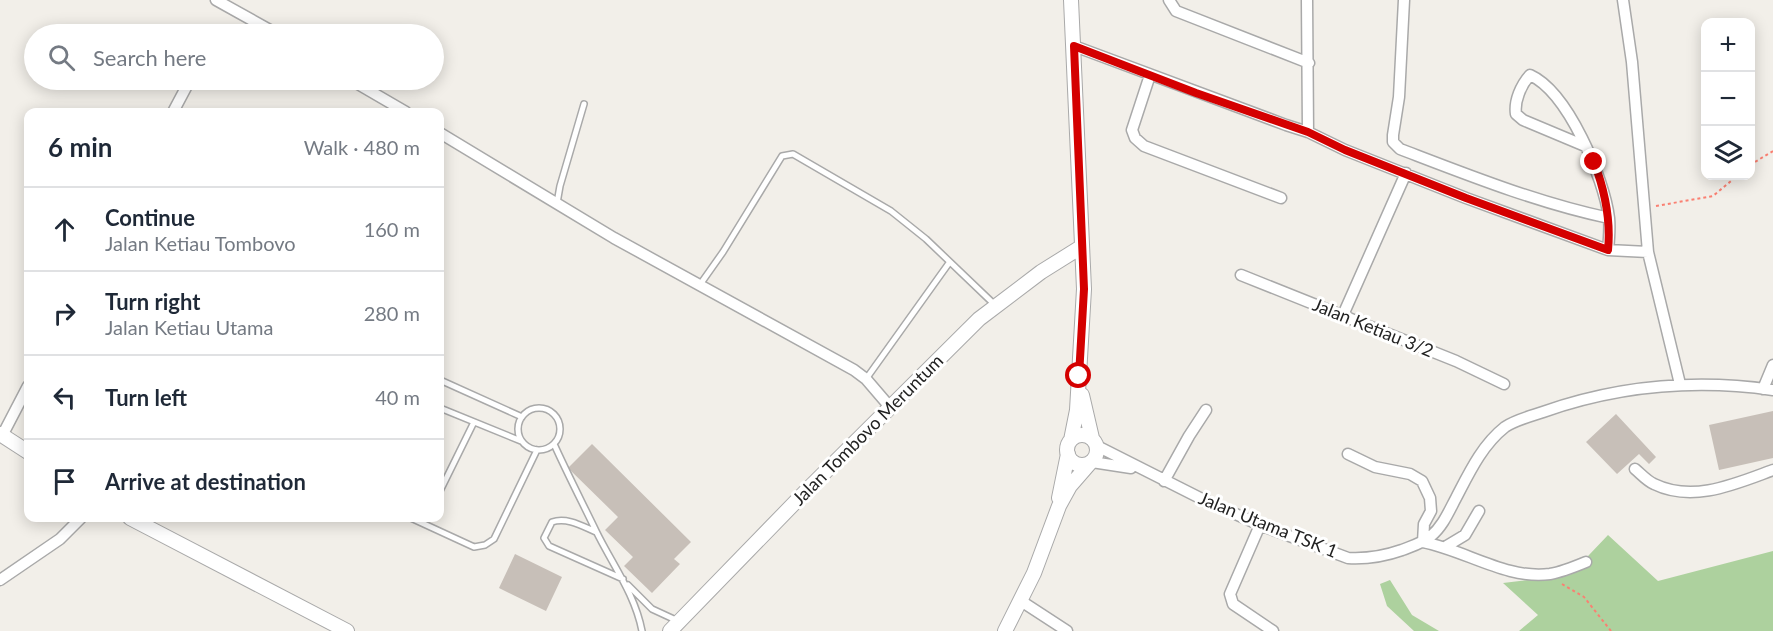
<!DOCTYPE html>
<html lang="en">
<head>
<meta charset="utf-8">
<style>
	:root { --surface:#fff; --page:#f2f2f3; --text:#1f2937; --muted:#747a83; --line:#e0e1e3 }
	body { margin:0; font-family:Lato,sans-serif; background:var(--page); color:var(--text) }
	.controls { position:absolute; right:18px; top:18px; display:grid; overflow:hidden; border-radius:12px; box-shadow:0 3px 15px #0003 }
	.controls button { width:54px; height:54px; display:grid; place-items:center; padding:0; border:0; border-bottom:2px solid var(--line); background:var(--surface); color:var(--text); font:30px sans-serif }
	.stop { position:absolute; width:18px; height:18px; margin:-14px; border:4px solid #d40000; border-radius:50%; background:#fff }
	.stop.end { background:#d40000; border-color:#fff; box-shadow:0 2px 6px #0008 }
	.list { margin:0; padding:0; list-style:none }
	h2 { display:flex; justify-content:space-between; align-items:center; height:78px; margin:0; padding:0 24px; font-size:26px }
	h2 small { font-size:20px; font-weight:400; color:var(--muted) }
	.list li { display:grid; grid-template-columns:39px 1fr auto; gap:18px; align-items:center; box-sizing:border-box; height:84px; padding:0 24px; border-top:2px solid var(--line) }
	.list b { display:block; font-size:22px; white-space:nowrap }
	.list p { margin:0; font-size:20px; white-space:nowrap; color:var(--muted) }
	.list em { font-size:20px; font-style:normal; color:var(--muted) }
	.icon { flex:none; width:33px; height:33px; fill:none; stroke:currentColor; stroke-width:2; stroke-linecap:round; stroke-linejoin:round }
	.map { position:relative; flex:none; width:1773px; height:631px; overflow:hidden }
	.search { position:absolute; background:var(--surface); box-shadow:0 3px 15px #0003; left:24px; top:24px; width:420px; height:66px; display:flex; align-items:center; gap:15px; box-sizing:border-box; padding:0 21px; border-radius:33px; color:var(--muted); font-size:22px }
	.panel { position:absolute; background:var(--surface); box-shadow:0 3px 15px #0003; left:24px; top:108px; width:420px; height:414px; border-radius:12px }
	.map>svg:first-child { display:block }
	.forest { fill:#add19e }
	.building { fill:#c7bfb8 }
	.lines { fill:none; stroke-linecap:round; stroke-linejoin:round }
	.service-casing { stroke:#a9a9a9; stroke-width:8 }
	.minor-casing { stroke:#a9a9a9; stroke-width:13 }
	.tertiary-casing { stroke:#a9a9a9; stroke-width:16 }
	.path { stroke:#fa8072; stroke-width:2; stroke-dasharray:3 3; stroke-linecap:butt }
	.service { stroke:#fff; stroke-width:5 }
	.minor { stroke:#fff; stroke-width:10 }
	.tertiary { stroke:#fff; stroke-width:14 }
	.route { stroke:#d40000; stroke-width:8 }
	.labels { text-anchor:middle; stroke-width:6; stroke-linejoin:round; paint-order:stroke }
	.street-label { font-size:18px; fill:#222; stroke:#fff }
</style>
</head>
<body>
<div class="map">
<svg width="1773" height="631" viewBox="0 0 1773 631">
	<rect width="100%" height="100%" fill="#f2efe9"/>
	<path class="forest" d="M 1608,535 L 1658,581 L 1773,551 L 1773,631 L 1519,631 L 1538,615 L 1503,583 L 1570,575 Z
		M 1390,580 L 1412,615 L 1439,631 L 1414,631 L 1387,606 L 1380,584 Z"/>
	<path class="building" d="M 1773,411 L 1773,458 L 1719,470 L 1709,425 Z
		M 1616,414 L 1656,457 L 1649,464 L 1639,454 L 1617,474 L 1586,442 Z
		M 592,444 L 691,542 L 674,559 L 680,564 L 652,593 L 624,566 L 633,557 L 605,530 L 618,517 L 568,468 Z
		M 515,554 L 562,577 L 546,611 L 499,588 Z"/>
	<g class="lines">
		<defs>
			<path id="service" d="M 557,203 L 560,186 L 584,104
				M 699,286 L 723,252 L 782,156 L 793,154 L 891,211 L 926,239 L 995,305
				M 866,379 L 949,263
				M 440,380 L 522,417
				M 440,408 L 521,441
				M518 429a21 21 0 1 1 42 0a21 21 0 1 1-42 0Z
				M 554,444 C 567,473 582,502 596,531 C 612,564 635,594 642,631
				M 440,491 L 474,422
				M 411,518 L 474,547 L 485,545 L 494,539 L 537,450
				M 596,532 C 582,526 567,517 552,522 L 544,538 L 549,546 L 623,579
				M 628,585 L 652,609 L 678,621"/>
			<path id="minor" d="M 216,0 L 277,34
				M 1169,0 L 1176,11 L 1309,63
				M 1307,0 L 1308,132
				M 1404,0 L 1399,97 L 1393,135 L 1393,142 L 1400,149 C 1468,175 1538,203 1609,218
				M 1623,0 L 1632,62 L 1648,252 L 1680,384
				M 214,34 L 216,31
				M 1074,46 L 1286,125 L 1308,132 L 1345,150 L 1466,198 L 1608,250 L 1648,252
				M 1150,75 L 1132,130 L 1135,138 L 1144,146 L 1281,198
				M 351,80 L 406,112
				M 173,112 L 190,80
				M 440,133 L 614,238 L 854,370 L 866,379 L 890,407
				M 1585,146 L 1523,120 L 1516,114 C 1514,101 1521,85 1530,75 C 1568,92 1604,178 1609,218 C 1610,228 1609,240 1608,250
				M 1241,275 L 1456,361 L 1504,384
				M 1343,315 L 1406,173
				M 1763,389 L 1773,365
				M 2,436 L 28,386
				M 1097,446 L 1202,499 L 1260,525 L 1348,558 C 1366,559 1385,556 1402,550 C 1412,546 1423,543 1431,536 C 1443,526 1449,511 1456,498 C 1469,473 1482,445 1505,427 C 1515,420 1531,416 1543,412 C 1617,386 1696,379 1773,390
				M 1348,454 L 1375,467 L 1410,474 L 1422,481 L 1430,498 L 1431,511 L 1424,524 L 1423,542 C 1465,550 1507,580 1550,574 C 1562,572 1574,567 1586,562
				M 1092,462 L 1131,468
				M 1635,469 C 1641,474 1647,481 1654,484 C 1693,503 1735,484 1773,470
				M 1164,481 L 1189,436 L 1206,410
				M 1260,525 L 1230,594 L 1233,604 L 1273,631
				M 1445,547 L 1465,535 L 1479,511
				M 0,580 L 60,539 L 81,518
				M 1021,601 L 1067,631"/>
			<path id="tertiary" d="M 1082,395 L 1092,438
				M 0,434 L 28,452
				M1067 450a15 15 0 1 1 30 0a15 15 0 1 1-30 0Z
				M 1071,440 L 1077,410 L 1084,289 L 1071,0
				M 1059,498 L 1068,454
				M 130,518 L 347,631
				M 670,631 L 809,488 L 979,319 L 1041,272 L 1081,247
				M 1005,631 L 1034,573 L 1059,506 L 1070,486 L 1090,463"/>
		</defs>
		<use href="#service" class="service-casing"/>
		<use href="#minor" class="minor-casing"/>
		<use href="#tertiary" class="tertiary-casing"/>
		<path class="path" d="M 1750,165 L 1773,151
			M 1656,206 L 1713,196 L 1737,176
			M 1562,584 L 1584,597 L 1611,631"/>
		<use href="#service" class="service"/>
		<use href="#minor" class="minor"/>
		<use href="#tertiary" class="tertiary"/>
	</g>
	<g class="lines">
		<path class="route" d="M 1079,376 L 1084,289 L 1074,46 L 1196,93 L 1308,132 L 1345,150 L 1466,198 L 1608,250 C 1611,220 1605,191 1594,162"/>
	</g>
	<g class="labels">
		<g class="street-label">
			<text transform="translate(1373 328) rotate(22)" y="6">Jalan Ketiau 3/2</text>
			<text transform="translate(868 430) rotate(-45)" y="6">Jalan Tombovo Meruntum</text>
			<text transform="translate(1268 525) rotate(22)" y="6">Jalan Utama TSK 1</text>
		</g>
	</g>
</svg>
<div class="controls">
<button>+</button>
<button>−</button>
<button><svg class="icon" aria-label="layers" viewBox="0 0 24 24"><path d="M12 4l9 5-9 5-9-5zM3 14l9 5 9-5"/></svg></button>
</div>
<div class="stop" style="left:1079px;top:376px"></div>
<div class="stop end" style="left:1594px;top:162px"></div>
<div class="search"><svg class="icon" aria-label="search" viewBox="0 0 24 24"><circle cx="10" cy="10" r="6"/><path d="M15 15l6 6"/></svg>Search here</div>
<section class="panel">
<h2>6 min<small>Walk · 480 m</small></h2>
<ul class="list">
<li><svg class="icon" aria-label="ahead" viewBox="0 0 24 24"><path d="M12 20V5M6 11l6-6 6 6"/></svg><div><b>Continue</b><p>Jalan Ketiau Tombovo</p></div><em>160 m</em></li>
<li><svg class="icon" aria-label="right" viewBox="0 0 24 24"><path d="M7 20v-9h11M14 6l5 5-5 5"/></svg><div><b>Turn right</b><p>Jalan Ketiau Utama</p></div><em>280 m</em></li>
<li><svg class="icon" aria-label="left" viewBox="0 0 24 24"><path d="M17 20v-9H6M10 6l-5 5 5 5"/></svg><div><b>Turn left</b></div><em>40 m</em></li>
<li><svg class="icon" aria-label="arrive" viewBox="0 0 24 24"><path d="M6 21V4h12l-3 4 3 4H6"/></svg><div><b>Arrive at destination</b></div></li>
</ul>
</section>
</div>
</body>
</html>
